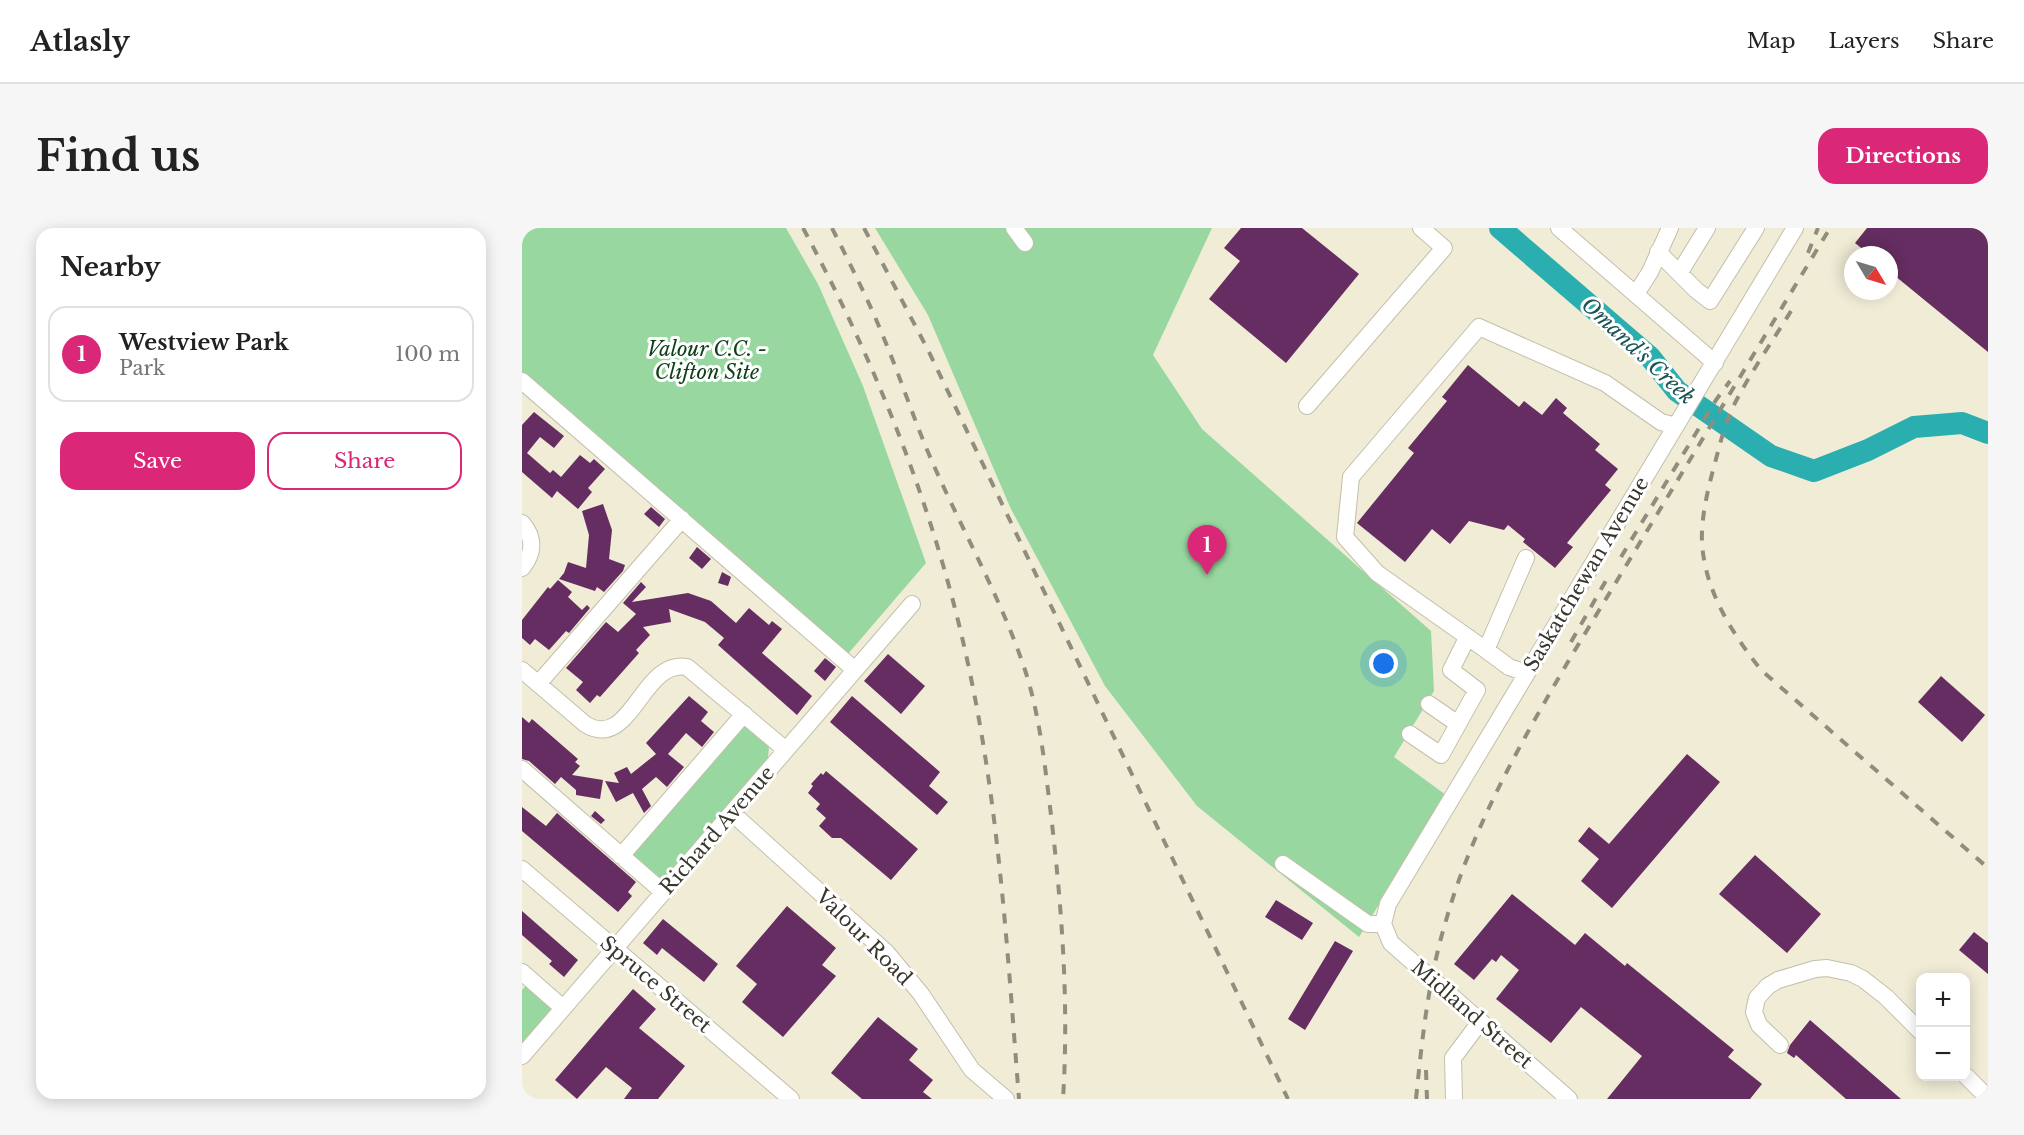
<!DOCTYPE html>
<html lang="en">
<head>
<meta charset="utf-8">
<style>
	:root { --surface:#fff; --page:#f6f6f6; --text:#222; --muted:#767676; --line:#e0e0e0; --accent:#db2777 }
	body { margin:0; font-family:"Libre Baskerville",serif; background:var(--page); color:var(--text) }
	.controls { position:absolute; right:18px; bottom:18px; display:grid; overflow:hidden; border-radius:12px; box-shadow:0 3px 15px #0003 }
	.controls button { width:54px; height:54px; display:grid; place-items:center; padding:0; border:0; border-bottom:2px solid var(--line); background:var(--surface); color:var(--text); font:30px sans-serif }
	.compass { position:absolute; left:1322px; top:18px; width:54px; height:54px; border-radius:50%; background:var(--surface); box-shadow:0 3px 15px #0003; rotate:128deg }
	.you { position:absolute; left:862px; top:436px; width:21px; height:21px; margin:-15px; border:4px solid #fff; border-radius:50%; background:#1a73e8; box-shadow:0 0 0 9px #1a73e833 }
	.badge { display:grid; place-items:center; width:39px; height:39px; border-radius:50%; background:var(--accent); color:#fff; font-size:20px; font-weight:700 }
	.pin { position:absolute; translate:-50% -50px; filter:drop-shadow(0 2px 3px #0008) }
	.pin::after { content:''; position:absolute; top:32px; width:21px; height:18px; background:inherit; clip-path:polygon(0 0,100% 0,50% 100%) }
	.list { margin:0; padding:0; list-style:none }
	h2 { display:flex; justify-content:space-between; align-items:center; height:78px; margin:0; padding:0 24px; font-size:26px }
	h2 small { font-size:20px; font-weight:400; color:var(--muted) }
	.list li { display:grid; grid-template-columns:39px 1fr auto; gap:18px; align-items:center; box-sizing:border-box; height:96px; margin:0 12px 12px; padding:0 12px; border:2px solid var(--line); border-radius:18px }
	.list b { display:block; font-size:22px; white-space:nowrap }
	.list p { margin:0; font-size:20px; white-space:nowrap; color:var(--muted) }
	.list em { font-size:20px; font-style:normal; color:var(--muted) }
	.actions { display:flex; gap:12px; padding:18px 24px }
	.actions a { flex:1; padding:14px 0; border:2px solid var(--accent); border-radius:18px; text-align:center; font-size:21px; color:var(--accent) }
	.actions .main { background:var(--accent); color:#fff }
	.map { position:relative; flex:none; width:1466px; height:871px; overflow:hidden; border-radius:18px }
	header { display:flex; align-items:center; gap:36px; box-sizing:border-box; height:84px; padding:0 30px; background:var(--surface); border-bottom:2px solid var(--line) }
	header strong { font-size:28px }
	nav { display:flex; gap:33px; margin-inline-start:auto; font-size:21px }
	.intro { display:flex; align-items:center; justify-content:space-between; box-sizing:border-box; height:144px; padding:0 36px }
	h1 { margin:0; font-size:42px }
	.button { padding:15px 27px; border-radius:18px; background:var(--accent); color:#fff; font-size:21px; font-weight:700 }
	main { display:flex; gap:36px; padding:0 36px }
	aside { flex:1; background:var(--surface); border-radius:18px; box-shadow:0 3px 15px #0003 }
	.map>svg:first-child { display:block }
	.green { fill:#98d8a0 }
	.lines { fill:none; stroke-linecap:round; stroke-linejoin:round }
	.river { stroke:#2aaeb0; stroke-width:22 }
	.building { fill:#652d61 }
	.minor-casing { stroke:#c3bfaa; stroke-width:18 }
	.minor { stroke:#fff; stroke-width:16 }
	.rail { stroke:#908d7e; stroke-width:4; stroke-dasharray:10 10; stroke-linecap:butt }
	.labels { text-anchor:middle; stroke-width:6; stroke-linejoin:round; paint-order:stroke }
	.park-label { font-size:20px; font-style:italic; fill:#0e401a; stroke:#fff }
	.street-label { font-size:20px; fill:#38372e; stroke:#fff }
	.water-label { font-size:21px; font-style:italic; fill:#1e5354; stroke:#fff }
</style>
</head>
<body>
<header>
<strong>Atlasly</strong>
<nav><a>Map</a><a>Layers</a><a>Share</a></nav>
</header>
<div class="intro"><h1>Find us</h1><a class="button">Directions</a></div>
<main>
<aside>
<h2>Nearby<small></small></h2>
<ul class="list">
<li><span class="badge">1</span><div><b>Westview Park</b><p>Park</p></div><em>100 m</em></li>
</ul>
<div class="actions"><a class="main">Save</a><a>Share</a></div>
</aside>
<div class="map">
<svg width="1466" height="871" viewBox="0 0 1466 871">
	<rect width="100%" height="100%" fill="#f0ecd6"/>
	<path class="green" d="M 0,0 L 264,0 L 296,56 L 341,158 L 404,335 L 325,427 L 0,148 Z
		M 353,0 L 690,0 L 631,127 L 680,201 L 909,403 L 912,463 L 872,529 L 924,567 L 837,709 L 675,578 L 583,458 L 488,279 L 406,87 Z
		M 223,496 L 245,516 L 247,519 L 246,530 L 141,652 L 136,653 L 107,629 Z
		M 5,756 L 32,780 L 0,818 L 0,762 Z"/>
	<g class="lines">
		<path class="river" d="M 978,0 L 1128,129 L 1155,163 L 1249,228 L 1292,243 L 1346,222 L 1392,199 L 1440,195 L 1466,205"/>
	</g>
	<path class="building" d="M 719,0 L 780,0 L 837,46 L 764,135 L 687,71 L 718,33 L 702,20 Z
		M 1345,0 L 1466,0 L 1466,124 L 1367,43 L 1367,27 L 1348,27 L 1333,15 Z
		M 946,137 L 997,179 L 1002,173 L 1020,187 L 1034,170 L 1045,180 L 1041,185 L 1078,216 L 1073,222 L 1096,241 L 1083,257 L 1089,262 L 1045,315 L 1051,319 L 1033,340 L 1001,314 L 1003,311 L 986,297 L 982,302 L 947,293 L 928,316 L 910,301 L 883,334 L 835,295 L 892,225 L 886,220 L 925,173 L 920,169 Z
		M 12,184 L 42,208 L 32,220 L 18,209 L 5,225 L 28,245 L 31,242 L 39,249 L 58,227 L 68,235 L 72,231 L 83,241 L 66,260 L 70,264 L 56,281 L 35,263 L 30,270 L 0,244 L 0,197 Z
		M 81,276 L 90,302 L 87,331 L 103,337 L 101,343 L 82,364 L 75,359 L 73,363 L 37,351 L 42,345 L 46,334 L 64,340 L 67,307 L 60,283 Z
		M 129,279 L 143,291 L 137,299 L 122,286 Z
		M 175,319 L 189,331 L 180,341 L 167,330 Z
		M 200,344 L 209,349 L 206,358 L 196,355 Z
		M 36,352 L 50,364 L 46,369 L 60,382 L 65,377 L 68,380 L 47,405 L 44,403 L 27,422 L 13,411 L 8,417 L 0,410 L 0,392 L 26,359 L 28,361 Z
		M 119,354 L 124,359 L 110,374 L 166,365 L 189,373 L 214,395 L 227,380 L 247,397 L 250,393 L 260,401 L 240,425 L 290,468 L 275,487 L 196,417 L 202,410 L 183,394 L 147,381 L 149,394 L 121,399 L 128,407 L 114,422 L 117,425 L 78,469 L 75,467 L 68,475 L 54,462 L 61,454 L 44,440 L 84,394 L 96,404 L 114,386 L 101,375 Z
		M 366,426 L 403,458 L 379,486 L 342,453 Z
		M 303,430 L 314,439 L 303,453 L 292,443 Z
		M 1419,448 L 1463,487 L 1440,514 L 1396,474 Z
		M 167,468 L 186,484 L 179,493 L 192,504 L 180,519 L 164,505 L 146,526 L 162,539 L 145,559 L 134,549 L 120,561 L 129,578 L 122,585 L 111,565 L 94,574 L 83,553 L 97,555 L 92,545 L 105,539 L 109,546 L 134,526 L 124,515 Z
		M 330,468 L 418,544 L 407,558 L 426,574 L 415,587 L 308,494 Z
		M 0,489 L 7,495 L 10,491 L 56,531 L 53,534 L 58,538 L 50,547 L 81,552 L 78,571 L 54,567 L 54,562 L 39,549 L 33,556 L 7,533 L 0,531 Z
		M 1165,526 L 1198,554 L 1090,680 L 1059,653 L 1077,631 L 1056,613 L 1067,599 L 1087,616 Z
		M 304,543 L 396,621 L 369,652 L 319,610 L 310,610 L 297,598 L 304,590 L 294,581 L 298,576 L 286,565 L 291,558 L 289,556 L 299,545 L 301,547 Z
		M 0,579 L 24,598 L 35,585 L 114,654 L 106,664 L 110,668 L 96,684 L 0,603 Z
		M 73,583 L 83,592 L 79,596 L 69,588 Z
		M 1233,627 L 1299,686 L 1265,725 L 1197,666 Z
		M 990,666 L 1053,717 L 1063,705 L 1103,738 L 1105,735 L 1212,822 L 1206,829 L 1240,856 L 1228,871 L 1085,871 L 1120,828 L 1059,779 L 1029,815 L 974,771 L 997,742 L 979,727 L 974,734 L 970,731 L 952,752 L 932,736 Z
		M 754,672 L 791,695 L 780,712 L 743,689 Z
		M 265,678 L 314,720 L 300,737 L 314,748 L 261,809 L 220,774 L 235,756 L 214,738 Z
		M 0,683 L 56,732 L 42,749 L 27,736 L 30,733 L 0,707 Z
		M 141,691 L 196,736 L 182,754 L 140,720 L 135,727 L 121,715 Z
		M 1452,704 L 1466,715 L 1466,746 L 1437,722 Z
		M 813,713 L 831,723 L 783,802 L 766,791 Z
		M 111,761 L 134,781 L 117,800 L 163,838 L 136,871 L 102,871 L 110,860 L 84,839 L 55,871 L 33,852 Z
		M 356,789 L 396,821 L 387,832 L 411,852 L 401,864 L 410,871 L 340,871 L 309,845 Z
		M 1288,792 L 1379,871 L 1324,871 L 1274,827 L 1272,830 L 1265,825 L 1268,817 Z"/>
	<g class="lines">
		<defs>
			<path id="minor" d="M 492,0 L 503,15
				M 1037,0 L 1193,135
				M 1136,24 L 1174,62 L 1188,73 L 1234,0
				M 1158,44 L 1185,0
				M 1114,66 L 1128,44 L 1148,0
				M 0,153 L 333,442
				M 785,178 L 922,20 L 899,0
				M 0,295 C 13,310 12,325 0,340
				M 1004,330 L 964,422 L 987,439 L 1004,445
				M 964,422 L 855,345 L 823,309 L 829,249 L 957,99 L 1083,155 L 1139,194 L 1154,198
				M 0,442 L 63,496 C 109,525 120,430 165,439 L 264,522
				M 16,456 L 160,291
				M 907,476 L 936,496
				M 888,506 L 919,527 L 955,462 L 929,442 L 945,410
				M 0,541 L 141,664
				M 210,585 L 365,725 L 399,766 L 450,842 L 484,871
				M 99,628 L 222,486
				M 761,636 L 846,696 L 861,696
				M 0,641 L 269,871
				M 861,696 L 866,676 L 1273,0
				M 861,696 L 869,715 L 1047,871
				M 0,744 L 41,780
				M 1258,817 L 1237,797 L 1232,784 L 1235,770 L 1246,758 L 1256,752 L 1293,741 L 1305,740 L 1329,745 L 1341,751 L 1364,769 L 1398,803
				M 0,828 L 390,376
				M 1444,848 L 1466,870
				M 932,871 L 931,830 L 958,794"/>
		</defs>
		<use href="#minor" class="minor-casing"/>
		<use href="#minor" class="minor"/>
		<path class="rail" d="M 281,0 C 358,143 418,295 450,455 C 478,592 486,732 497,871
			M 310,0 C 328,36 346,71 361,108 C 377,146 390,186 406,224 C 437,297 478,367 503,442 C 518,488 523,539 529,587 C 540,681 547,776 541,871
			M 342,0 L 407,124 L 766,871
			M 1286,25 L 1296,0
			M 1269,83 C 1250,114 1226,148 1210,181 C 1201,201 1197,221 1191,242 C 1185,265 1179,291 1180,315 C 1183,363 1210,405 1239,442 L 1466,640
			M 1099,329 L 1194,172 L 1208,153
			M 1049,414 L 1086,349
			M 904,842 L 905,871
			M 894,871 C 900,812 906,753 923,696 C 949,602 998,516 1047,432 L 1308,0"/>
	</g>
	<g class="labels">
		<g class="park-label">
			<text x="185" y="128">Valour C.C. -<tspan x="185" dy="23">Clifton Site</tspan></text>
		</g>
		<g class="street-label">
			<text transform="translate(1064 346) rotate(-59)" y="7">Saskatchewan Avenue</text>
			<text transform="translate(195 602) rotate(-49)" y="7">Richard Avenue</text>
			<text transform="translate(342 709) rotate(45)" y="7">Valour Road</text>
			<text transform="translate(134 756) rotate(40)" y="7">Spruce Street</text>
			<text transform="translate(950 786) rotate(41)" y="7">Midland Street</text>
		</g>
		<g class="water-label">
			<text transform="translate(1116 123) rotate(43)" y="7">Omand's Creek</text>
		</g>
	</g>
</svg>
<div class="controls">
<button>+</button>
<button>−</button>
</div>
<svg class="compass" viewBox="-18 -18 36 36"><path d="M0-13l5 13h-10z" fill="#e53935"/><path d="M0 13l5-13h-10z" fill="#767676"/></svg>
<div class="you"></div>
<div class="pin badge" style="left:685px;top:347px">1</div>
</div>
</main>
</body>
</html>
